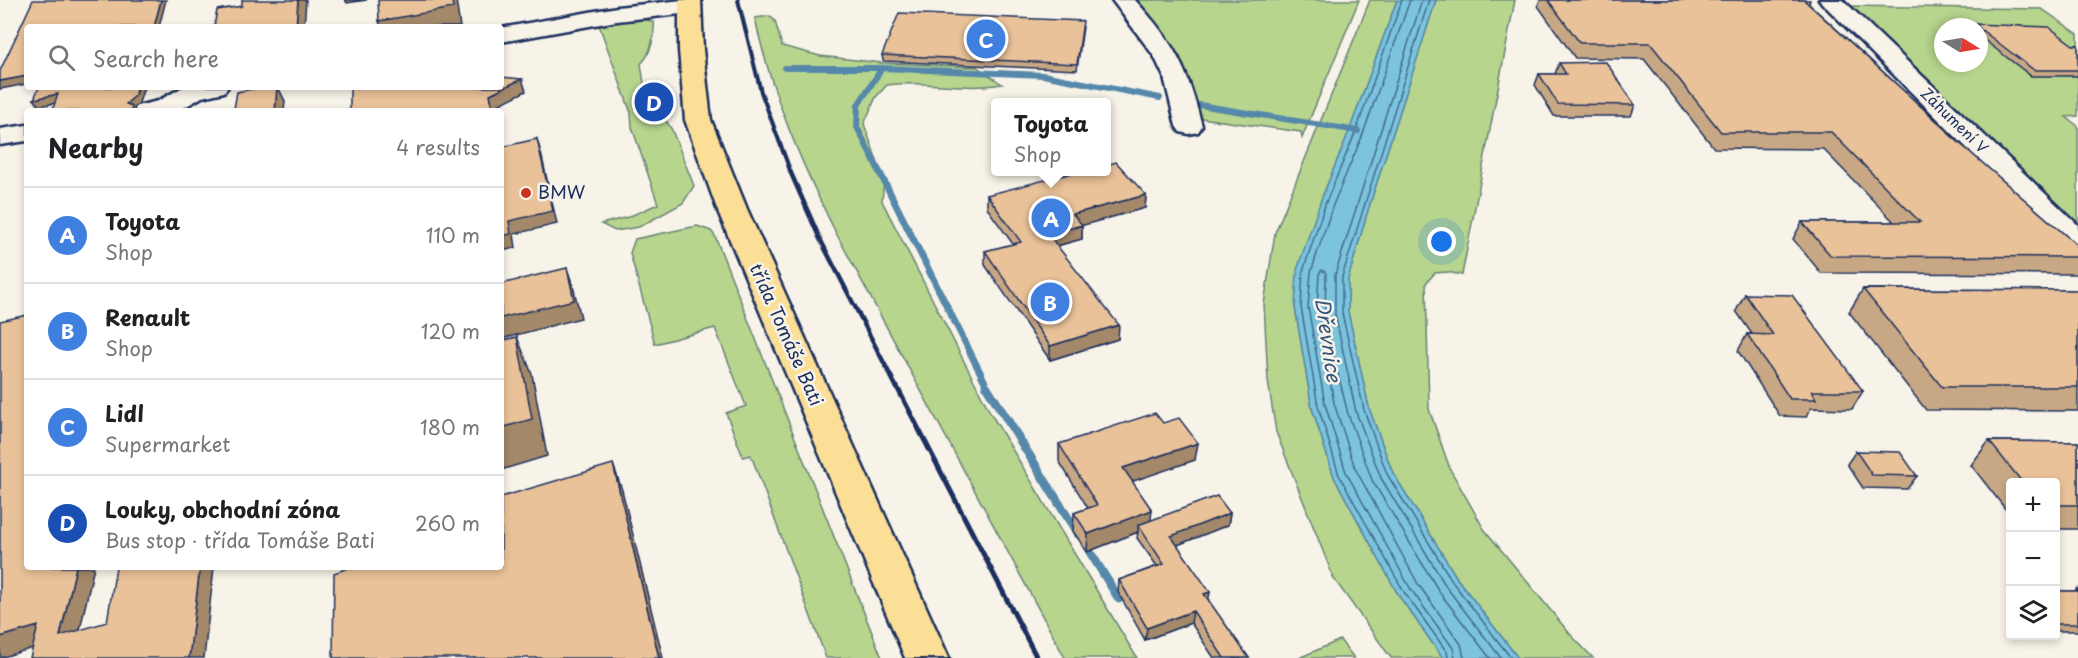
<!DOCTYPE html>
<html lang="en">
<head>
<meta charset="utf-8">
<style>
	:root { --surface:#fff; --page:#f2f2f2; --text:#202124; --muted:#757577; --line:#e0e0e0; --accent:#c8321e }
	body { margin:0; font-family:"Playpen Sans",sans-serif; background:var(--page); color:var(--text) }
	.controls { position:absolute; right:18px; bottom:18px; display:grid; overflow:hidden; border-radius:6px; box-shadow:0 3px 9px #0003 }
	.controls button { width:54px; height:54px; display:grid; place-items:center; padding:0; border:0; border-bottom:2px solid var(--line); background:var(--surface); color:var(--text); font:30px sans-serif }
	.compass { position:absolute; left:1934px; top:18px; width:54px; height:54px; border-radius:50%; background:var(--surface); box-shadow:0 3px 9px #0003; rotate:101deg }
	.you { position:absolute; left:1442px; top:242px; width:21px; height:21px; margin:-15px; border:4px solid #fff; border-radius:50%; background:#1a73e8; box-shadow:0 0 0 9px #1a73e833 }
	.badge { display:grid; place-items:center; width:39px; height:39px; border-radius:50%; background:var(--accent); color:#fff; font-size:20px; font-weight:700 }
	.pin { position:absolute; translate:-50% -50%; border:3px solid #fff; box-shadow:0 2px 6px #0006 }
	.popup { position:absolute; left:991px; top:98px; width:120px; height:78px; box-sizing:border-box; display:grid; place-content:center; border-radius:6px; background:var(--surface); filter:drop-shadow(0 2px 4px #0005); font-size:20px; white-space:nowrap; color:var(--muted) }
	.popup b { font-size:22px; color:var(--text) }
	.popup::after { content:''; position:absolute; left:50%; top:100%; margin-left:-12px; border:12px solid transparent; border-top-color:var(--surface) }
	.list { margin:0; padding:0; list-style:none }
	h2 { display:flex; justify-content:space-between; align-items:center; height:78px; margin:0; padding:0 24px; font-size:26px }
	h2 small { font-size:20px; font-weight:400; color:var(--muted) }
	.list li { display:grid; grid-template-columns:39px 1fr auto; gap:18px; align-items:center; box-sizing:border-box; height:96px; padding:0 24px; border-top:2px solid var(--line) }
	.list b { display:block; font-size:22px; white-space:nowrap }
	.list p { margin:0; font-size:20px; white-space:nowrap; color:var(--muted) }
	.list em { font-size:20px; font-style:normal; color:var(--muted) }
	.icon { flex:none; width:33px; height:33px; fill:none; stroke:currentColor; stroke-width:2; stroke-linecap:round; stroke-linejoin:round }
	.map { position:relative; flex:none; width:2078px; height:658px; overflow:hidden }
	.search { position:absolute; background:var(--surface); box-shadow:0 3px 9px #0003; left:24px; top:24px; width:480px; height:66px; display:flex; align-items:center; gap:15px; box-sizing:border-box; padding:0 21px; border-radius:6px; color:var(--muted); font-size:22px }
	.panel { position:absolute; background:var(--surface); box-shadow:0 3px 9px #0003; left:24px; top:108px; width:480px; height:462px; border-radius:6px }
	.map>svg:first-child { display:block }
	.green { fill:#b7d58d; stroke:#698276; stroke-width:1.5; fill-rule:evenodd }
	.water { fill:#7cc4dd; stroke:#58a; stroke-width:1.5 }
	.lines { fill:none; stroke-linecap:round; stroke-linejoin:round }
	.shore { stroke:#426b91; stroke-width:1.5 }
	.stream-far2 { stroke:#58a; stroke-width:6 }
	.stream-far1 { stroke:#58a; stroke-width:7 }
	.stream { stroke:#58a; stroke-width:9 }
	.minor-casing { stroke:#1b2f5e; stroke-width:5 }
	.major-casing { stroke:#1b2f5e; stroke-width:5 }
	.minor { fill:#f7f3e8; fill-rule:evenodd }
	.major { fill:#fbdf96; fill-rule:evenodd }
	.rail-far2 { stroke:#1b2f5e; stroke-width:4 }
	.rail-far1 { stroke:#1b2f5e; stroke-width:4.5 }
	.rail { stroke:#1b2f5e; stroke-width:5 }
	.wall { fill:#c8a784; stroke:#1b2f5e; stroke-width:1.5 }
	.shaded-wall { fill:#a3886b; stroke:#1b2f5e; stroke-width:1.5 }
	.building { fill:#e9c299; stroke:#1b2f5e; stroke-width:1.5 }
	.poi-dot { fill:#c8321e; stroke:#f7f3e8; stroke-width:2 }
	.labels { text-anchor:middle; stroke-width:5; stroke-linejoin:round; paint-order:stroke }
	.far-street-label { font-size:15px; fill:#1b2f5e; stroke:#f7f3e8 }
	.poi-label { font-size:18px; fill:#1b2f5e; stroke:#f7f3e8; text-anchor:start }
	.street-label { font-size:18px; fill:#1b2f5e; stroke:#f7f3e8 }
	.water-label { font-size:20px; font-style:italic; fill:#33547e; stroke:#f7f3e8 }
</style>
</head>
<body>
<div class="map">
<svg width="2078" height="658" viewBox="0 0 2078 658">
	<rect width="100%" height="100%" fill="#f7f3e8"/>
	<filter id="ink" filterUnits="userSpaceOnUse"><feTurbulence type="fractalNoise" baseFrequency=".0167" numOctaves="2"/><feDisplacementMap in="SourceGraphic" scale="12" xChannelSelector="R" yChannelSelector="G"/><feConvolveMatrix kernelMatrix="1 2 1 2 8 2 1 2 1" color-interpolation-filters="sRGB"/></filter>
	<g filter="url(#ink)">
		<path class="green" d="M 1134,0 L 1359,0 L 1302,138 L 1301,132 L 1201,118 L 1180,56 Z
			M 1370,0 L 1397,0 L 1350,129 L 1321,200 L 1295,307 L 1312,408 L 1334,477 L 1399,596 L 1443,658 L 1391,658 L 1334,579 L 1276,432 L 1268,381 L 1264,304 L 1275,233 Z
			M 1436,0 L 1515,0 L 1462,275 L 1447,272 L 1435,273 L 1426,283 L 1429,409 L 1450,469 L 1484,529 L 1570,634 L 1593,658 L 1518,658 L 1458,580 L 1392,471 L 1369,408 L 1348,312 L 1348,279 L 1368,210 Z
			M 1848,6 L 2042,9 L 2078,34 L 2078,116 L 2066,117 L 2078,126 L 2078,232 ZM 1943,27 L 1979,27 L 1979,63 L 1943,63 Z
			M 632,16 L 654,22 C 655,37 651,53 641,64 L 648,109 L 660,111 L 672,130 L 694,186 L 683,203 L 639,227 L 615,231 L 601,224 L 628,217 L 658,204 L 632,127 L 631,113 L 599,25 Z
			M 770,16 L 775,21 L 782,46 L 820,56 L 882,63 L 977,67 L 1002,84 C 964,91 925,80 887,85 L 876,97 L 864,124 L 884,180 L 882,201 L 991,414 L 1137,658 L 1065,658 L 837,235 C 802,165 771,94 755,18 Z
			M 697,226 L 711,231 L 715,236 L 882,658 L 826,658 L 751,455 L 743,457 L 726,413 L 746,406 L 715,328 L 655,344 L 630,253 L 635,239 Z
			M 1340,640 L 1354,658 L 1299,658 Z"/>
		<path class="water" d="M 1397,0 L 1436,0 L 1368,210 L 1348,279 L 1348,312 L 1369,408 L 1392,471 L 1458,580 L 1518,658 L 1443,658 L 1399,596 L 1334,477 L 1312,408 L 1295,307 L 1297,270 L 1321,200 L 1350,129 Z"/>
		<g class="lines">
			<path class="shore" d="M 1402,0 L 1356,131 L 1326,202 L 1303,271 L 1301,307 L 1318,406 L 1339,475 L 1404,592 L 1447,652 L 1448,658
				M 1410,0 L 1363,134 L 1333,205 L 1311,272 L 1308,307 L 1325,404 L 1346,472 L 1410,588 L 1453,648 L 1455,658
				M 1422,0 L 1335,275 L 1335,314 L 1356,412 L 1381,478 L 1447,588 L 1501,658
				M 1429,0 L 1342,277 L 1342,313 L 1364,410 L 1387,474 L 1454,584 L 1511,658
				M 1464,658 L 1461,644 L 1418,584 L 1355,468 L 1334,403 L 1317,307 L 1319,274 L 1322,270 L 1326,273 L 1325,313 L 1333,354 L 1348,414 L 1372,480 L 1440,593 L 1490,658"/>
			<path class="stream-far2" d="M 785,68 L 882,68 L 1043,75 L 1160,98
				M 1199,105 L 1358,131
				M 880,173 L 857,127 L 858,105 L 882,68"/>
			<path class="stream-far1" d="M 879,171 L 988,388"/>
			<path class="stream" d="M 987,387 L 1078,534
				M 1085,544 L 1119,599"/>
			<defs>
				<path id="minor" d="M 683,0 L 698,1 L 701,6 L 698,11 L 690,13 L 617,21 L 501,42 L 501,28 L 617,7 Z
					M 1112,0 L 1135,0 C 1176,45 1187,68 1202,126 L 1198,132 L 1189,134 L 1180,132 L 1176,126 L 1164,77 L 1154,56 Z
					M 1819,0 L 1843,0 L 2078,225 L 2078,251 L 2067,248 Z
					M 183,87 L 228,87 L 224,92 L 202,97 L 178,111 L 133,111 L 137,106 L 158,101 Z
					M 27,125 L 27,141 L 0,145 L 0,129 Z"/>
				<path id="major" d="M 679,0 L 701,0 L 703,50 L 711,120 L 747,209 L 949,658 L 905,658 L 717,209 L 685,120 L 679,50 Z"/>
			</defs>
			<use href="#minor" class="minor-casing"/>
			<use href="#major" class="major-casing"/>
			<use href="#minor" class="minor"/>
			<use href="#major" class="major"/>
			<path class="rail-far2" d="M 738,0 L 761,92 L 791,173"/>
			<path class="rail-far1" d="M 790,171 L 820,239 L 897,388"/>
			<path class="rail" d="M 897,387 L 1037,658"/>
		</g>
		<path class="wall" d="M 1540,0 L 1810,0 L 1809,4 L 1950,133 L 1949,134 L 2078,246 L 2078,273 L 2077,274 L 1821,273 L 1793,239 L 1802,222 L 1894,222 L 1823,149 L 1714,148 L 1644,59 L 1575,58 L 1538,6 Z
			M 1974,24 L 2073,45 L 2078,45 L 2078,76 L 2031,76 L 1979,36 L 1979,27 L 1973,27 Z
			M 1083,27 L 1077,70 L 883,61 L 882,55 Z
			M 1559,63 L 1635,105 L 1631,116 L 1554,116 L 1535,85 L 1539,74 L 1555,74 Z
			M 987,195 L 1146,195 L 1145,208 L 1082,225 L 1082,239 L 1057,246 L 1118,339 L 1050,360 L 985,265 L 985,251 L 1013,244 L 987,208 Z
			M 1863,289 L 2078,290 L 2078,411 L 1926,410 L 1849,312 Z
			M 1745,294 L 1863,391 L 1852,409 L 1811,408 L 1806,417 L 1780,416 L 1738,351 L 1747,334 L 1752,334 L 1736,311 Z
			M 1163,423 L 1195,460 L 1132,481 L 1151,521 L 1230,513 L 1228,525 L 1177,545 L 1208,600 L 1249,658 L 1214,658 L 1191,623 L 1145,640 L 1118,592 L 1119,580 L 1157,566 L 1137,538 L 1138,532 L 1087,552 L 1073,531 L 1074,513 L 1088,508 L 1059,461 L 1059,444 Z
			M 1989,441 L 2078,442 L 2078,529 L 2055,529 L 2055,483 L 2010,483 L 2010,515 L 1971,465 Z
			M 1856,451 L 1917,476 L 1907,489 L 1863,488 L 1847,464 Z
			M 2078,588 L 2078,631 L 2055,631 L 2055,591 L 2075,591 Z"/>
		<path class="shaded-wall" d="M 161,0 L 166,0 L 159,27 L 154,27 Z
			M 298,0 L 306,0 L 304,27 L 296,27 Z
			M 345,0 L 367,0 L 347,3 Z
			M 452,0 L 456,0 L 460,27 L 381,27 L 379,21 Z
			M 27,76 L 27,84 L 0,89 L 0,81 Z
			M 522,79 L 526,91 L 494,107 L 495,111 L 493,111 L 490,94 Z
			M 137,87 L 144,87 L 139,103 L 134,108 L 135,111 L 131,111 L 126,104 Z
			M 277,87 L 278,87 L 285,101 L 284,111 L 275,111 Z
			M 58,94 L 63,102 L 39,106 L 34,99 Z
			M 537,139 L 541,153 L 557,224 L 514,234 L 516,248 L 501,251 L 501,236 L 509,221 Z
			M 1146,195 L 1145,208 L 1073,228 L 1073,214 Z
			M 1082,225 L 1082,239 L 1048,248 L 1048,234 Z
			M 567,268 L 573,286 L 581,318 L 501,339 L 501,318 Z
			M 1119,325 L 1118,339 L 1050,360 L 1050,346 Z
			M 517,337 L 532,374 L 547,456 L 501,470 L 501,428 Z
			M 1198,443 L 1195,460 L 1122,485 L 1123,468 Z
			M 613,464 L 622,490 L 663,658 L 659,658 Z
			M 1152,510 L 1150,527 L 1138,525 L 1138,532 L 1087,552 L 1088,534 Z
			M 1230,513 L 1228,525 L 1170,548 L 1171,536 Z
			M 76,567 L 94,567 L 75,652 L 60,636 Z
			M 200,567 L 214,567 L 204,658 L 189,658 Z
			M 1210,592 L 1208,604 L 1204,594 Z
			M 1193,611 L 1191,623 L 1145,640 L 1147,628 Z
			M 38,626 L 53,642 L 0,658 L 0,637 Z"/>
		<path class="building" d="M 33,0 L 161,0 L 154,27 L 27,27 L 27,76 L 0,81 L 0,71 Z
			M 242,0 L 298,0 L 296,27 L 214,27 L 217,10 L 242,6 Z
			M 378,0 L 452,0 L 453,8 L 379,21 Z
			M 1548,0 L 1804,0 L 1950,133 L 1948,133 L 2078,246 L 2078,257 L 1831,256 L 1802,222 L 1920,222 L 1831,132 L 1721,132 L 1650,43 L 1580,43 Z
			M 899,13 L 1083,21 L 1077,64 L 882,55 Z
			M 1974,24 L 2049,27 L 2073,45 L 2078,45 L 2078,70 L 2034,70 L 1979,28 L 1979,27 Z
			M 1606,62 L 1635,105 L 1558,104 L 1539,74 L 1566,74 L 1559,63 Z
			M 501,77 L 522,79 L 490,94 L 493,111 L 350,111 L 350,87 L 501,87 Z
			M 39,87 L 137,87 L 135,96 L 126,104 L 132,106 L 131,111 L 52,111 L 58,94 L 34,99 Z
			M 262,87 L 277,87 L 275,111 L 213,111 L 214,109 L 234,109 L 237,92 Z
			M 179,109 L 179,111 L 161,111 Z
			M 537,139 L 553,211 L 509,221 L 511,234 L 501,236 L 501,147 Z
			M 1116,162 L 1146,195 L 1073,214 L 1082,225 L 1048,234 L 1119,325 L 1050,346 L 985,251 L 1021,242 L 987,195 L 1080,171 L 1107,171 L 1107,165 Z
			M 567,268 L 574,300 L 501,318 L 501,284 Z
			M 1863,289 L 2078,290 L 2078,387 L 1942,387 Z
			M 1745,294 L 1792,295 L 1863,391 L 1812,391 L 1816,399 L 1790,399 L 1747,334 L 1773,335 Z
			M 27,315 L 27,567 L 76,567 L 60,636 L 107,622 L 116,567 L 200,567 L 189,658 L 30,658 L 38,626 L 0,637 L 0,321 Z
			M 517,337 L 532,419 L 501,428 L 501,341 Z
			M 1155,413 L 1163,423 L 1179,418 L 1198,443 L 1123,468 L 1152,510 L 1088,534 L 1074,513 L 1097,505 L 1059,444 Z
			M 1989,441 L 2078,442 L 2078,505 L 2055,505 L 2055,483 L 2023,483 Z
			M 1856,451 L 1900,452 L 1917,476 L 1872,475 Z
			M 613,464 L 659,658 L 333,658 L 334,573 L 351,567 L 501,567 L 501,497 Z
			M 1217,496 L 1230,513 L 1171,536 L 1210,592 L 1204,594 L 1249,658 L 1224,658 L 1193,611 L 1147,628 L 1119,580 L 1164,564 L 1138,525 Z
			M 2055,591 L 2078,591 L 2078,624 L 2055,624 Z"/>
	</g>
	<circle class="poi-dot" cx="526" cy="193" r="6"/>
	<g class="labels">
		<g class="far-street-label">
			<text transform="translate(1954 121) rotate(44)" y="5">Záhumení V</text>
		</g>
		<g class="poi-label">
			<text x="538" y="199">BMW</text>
		</g>
		<g class="street-label">
			<text transform="translate(786 335) rotate(66)" y="6">třída Tomáše Bati</text>
		</g>
		<g class="water-label">
			<text transform="translate(1328 340) rotate(82)" y="7">Dřevnice</text>
		</g>
	</g>
</svg>
<div class="controls">
<button>+</button>
<button>−</button>
<button><svg class="icon" aria-label="layers" viewBox="0 0 24 24"><path d="M12 4l9 5-9 5-9-5zM3 14l9 5 9-5"/></svg></button>
</div>
<svg class="compass" viewBox="-18 -18 36 36"><path d="M0-13l5 13h-10z" fill="#e53935"/><path d="M0 13l5-13h-10z" fill="#757577"/></svg>
<div class="you"></div>
<div class="pin badge" style="left:1051px;top:218px;background:#3f7fe0">A</div>
<div class="popup"><b>Toyota</b>Shop</div>
<div class="pin badge" style="left:1050px;top:302px;background:#3f7fe0">B</div>
<div class="pin badge" style="left:986px;top:39px;background:#3f7fe0">C</div>
<div class="pin badge" style="left:654px;top:102px;background:#1a4fb4">D</div>
<div class="search"><svg class="icon" aria-label="search" viewBox="0 0 24 24"><circle cx="10" cy="10" r="6"/><path d="M15 15l6 6"/></svg>Search here</div>
<section class="panel">
<h2>Nearby<small>4 results</small></h2>
<ul class="list">
<li><span class="badge" style="background:#3f7fe0">A</span><div><b>Toyota</b><p>Shop</p></div><em>110 m</em></li>
<li><span class="badge" style="background:#3f7fe0">B</span><div><b>Renault</b><p>Shop</p></div><em>120 m</em></li>
<li><span class="badge" style="background:#3f7fe0">C</span><div><b>Lidl</b><p>Supermarket</p></div><em>180 m</em></li>
<li><span class="badge" style="background:#1a4fb4">D</span><div><b>Louky, obchodní zóna</b><p>Bus stop · třída Tomáše Bati</p></div><em>260 m</em></li>
</ul>
</section>
</div>
</body>
</html>
